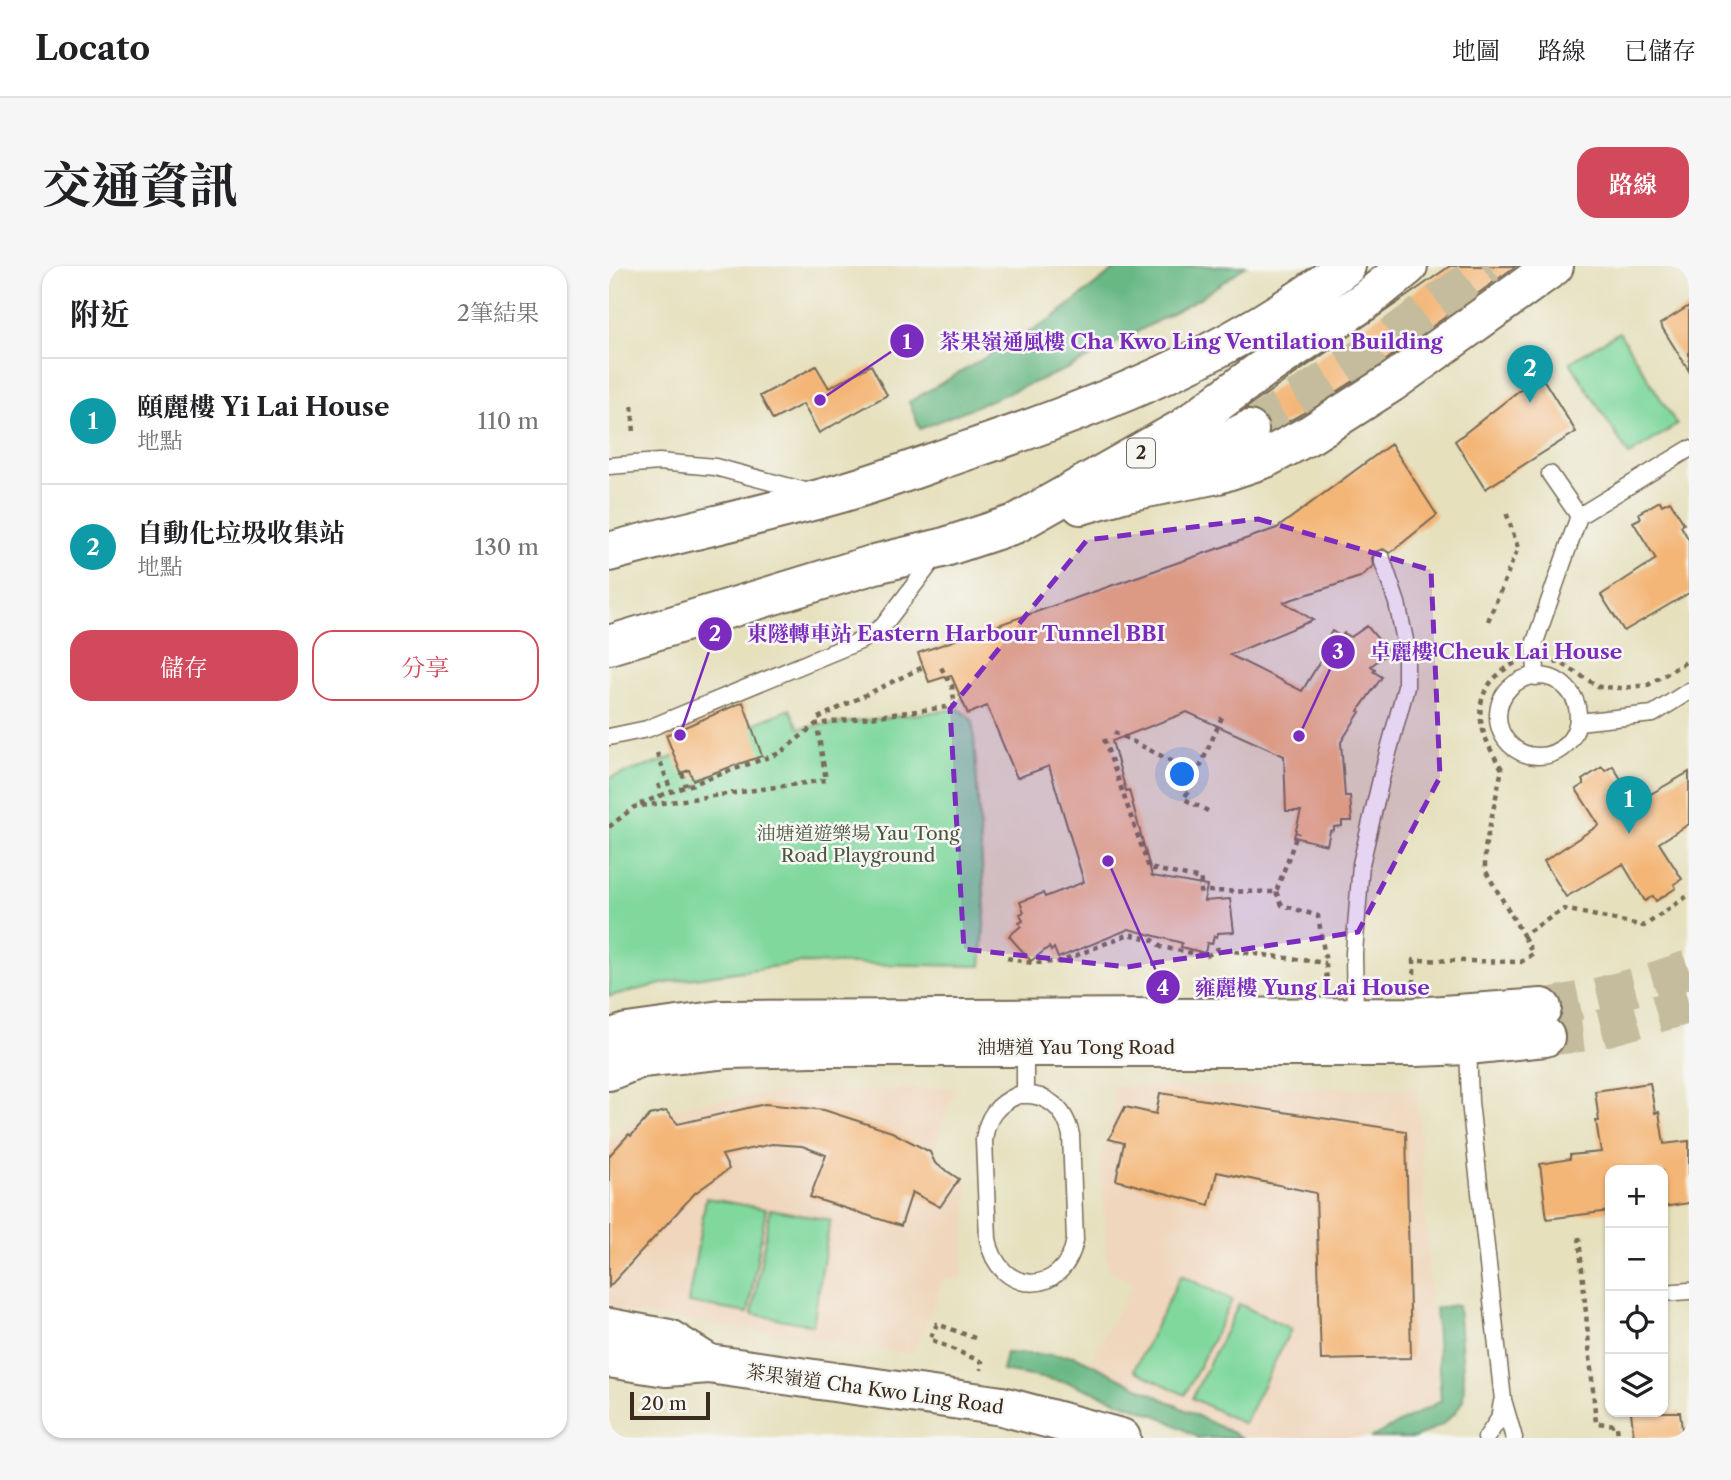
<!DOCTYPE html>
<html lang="zh-TW">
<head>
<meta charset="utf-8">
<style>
	:root { --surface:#fff; --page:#f6f6f6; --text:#202124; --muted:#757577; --line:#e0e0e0; --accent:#d1495b }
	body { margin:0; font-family:"Libre Caslon Text","Noto Serif TC",serif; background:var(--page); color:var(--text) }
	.controls { position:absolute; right:21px; bottom:21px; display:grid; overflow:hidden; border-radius:14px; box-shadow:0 2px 5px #0004 }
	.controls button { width:63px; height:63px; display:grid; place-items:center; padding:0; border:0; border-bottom:2px solid var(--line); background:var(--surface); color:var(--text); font:35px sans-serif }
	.scale { position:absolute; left:21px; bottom:18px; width:80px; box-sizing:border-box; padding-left:7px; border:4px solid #3b2a1e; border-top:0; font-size:19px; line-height:24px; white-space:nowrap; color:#3b2a1e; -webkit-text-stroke:5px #f6f6f2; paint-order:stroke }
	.you { position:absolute; left:574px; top:509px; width:24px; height:24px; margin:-18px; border:5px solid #fff; border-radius:50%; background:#1a73e8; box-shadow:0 0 0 10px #1a73e833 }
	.badge { display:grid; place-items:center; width:46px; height:46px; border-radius:50%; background:var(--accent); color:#fff; font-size:23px; font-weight:700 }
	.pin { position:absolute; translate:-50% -58px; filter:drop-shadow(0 2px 4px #0008) }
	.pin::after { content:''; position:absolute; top:37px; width:24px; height:21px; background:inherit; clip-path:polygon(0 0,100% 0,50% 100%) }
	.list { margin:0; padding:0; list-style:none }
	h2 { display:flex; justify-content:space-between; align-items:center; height:91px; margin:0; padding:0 28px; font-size:30px }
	h2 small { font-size:23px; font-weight:400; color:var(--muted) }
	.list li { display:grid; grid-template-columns:46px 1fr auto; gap:21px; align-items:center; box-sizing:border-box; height:126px; padding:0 28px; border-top:2px solid var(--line) }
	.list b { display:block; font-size:26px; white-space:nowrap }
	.list p { margin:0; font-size:23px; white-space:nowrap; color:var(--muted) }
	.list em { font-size:23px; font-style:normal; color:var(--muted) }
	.actions { display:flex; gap:14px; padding:21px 28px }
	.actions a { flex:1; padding:16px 0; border:2px solid var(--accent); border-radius:21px; text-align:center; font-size:24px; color:var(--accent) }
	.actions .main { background:var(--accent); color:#fff }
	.icon { flex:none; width:38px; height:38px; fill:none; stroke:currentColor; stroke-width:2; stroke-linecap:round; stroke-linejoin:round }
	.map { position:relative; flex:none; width:1080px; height:1172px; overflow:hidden; border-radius:21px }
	header { display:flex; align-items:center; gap:42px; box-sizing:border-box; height:98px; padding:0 35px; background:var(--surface); border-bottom:2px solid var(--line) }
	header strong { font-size:33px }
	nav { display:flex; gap:38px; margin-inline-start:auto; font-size:24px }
	.intro { display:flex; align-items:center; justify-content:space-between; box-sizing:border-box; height:168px; padding:0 42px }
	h1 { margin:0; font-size:49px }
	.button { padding:18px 32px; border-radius:21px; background:var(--accent); color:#fff; font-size:24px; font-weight:700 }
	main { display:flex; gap:42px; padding:0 42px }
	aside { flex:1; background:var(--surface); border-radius:21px; box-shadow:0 2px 5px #0004 }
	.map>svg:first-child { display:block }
	.built { fill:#efd6bc }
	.green { fill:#80d89d; stroke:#5e815e; stroke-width:2 }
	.forest { fill:#68b884; stroke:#527151; stroke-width:2 }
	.building { fill:#f4b677 }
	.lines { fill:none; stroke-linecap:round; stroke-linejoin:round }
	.tertiary-tunnel { stroke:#c4bc9d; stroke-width:38; stroke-dasharray:38 19; stroke-linecap:butt }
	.motorway-tunnel { stroke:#c4bc9d; stroke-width:38; stroke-dasharray:38 19; stroke-linecap:butt }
	.service-casing { stroke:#776a56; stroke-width:19 }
	.tertiary-casing { stroke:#776a56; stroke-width:42 }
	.secondary-casing { stroke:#776a56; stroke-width:42 }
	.motorway-casing { stroke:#776a56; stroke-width:42 }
	.path { stroke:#776a56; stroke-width:4.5; stroke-dasharray:5 5; stroke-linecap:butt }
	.service { stroke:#fff; stroke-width:16 }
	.tertiary { stroke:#fff; stroke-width:38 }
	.secondary { stroke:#fff; stroke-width:38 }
	.motorway { stroke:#fff; stroke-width:38 }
	.marked { fill:#7b2cbf; fill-opacity:0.2; stroke:#7b2cbf; stroke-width:5; stroke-dasharray:14 9; stroke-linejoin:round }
	.labels { text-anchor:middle; stroke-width:5; stroke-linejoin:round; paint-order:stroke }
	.shield { fill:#f6f6f2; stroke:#73675e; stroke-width:2 }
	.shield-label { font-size:18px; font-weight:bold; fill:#3b2a1e }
	.park-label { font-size:19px; fill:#4c563e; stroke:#f6f6f2 }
	.street-label { font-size:19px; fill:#3b2a1e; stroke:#f6f6f2 }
	.leader { fill:none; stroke:#7b2cbf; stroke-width:2.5 }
	.callout-dot { fill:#7b2cbf; stroke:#f6f6f2; stroke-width:2.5 }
	.mark-label { font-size:21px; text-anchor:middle; font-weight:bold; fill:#fff }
	.callout-label { font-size:21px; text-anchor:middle; font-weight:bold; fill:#7b2cbf; stroke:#f6f6f2; stroke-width:5; stroke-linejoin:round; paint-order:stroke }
</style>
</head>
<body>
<header>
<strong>Locato</strong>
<nav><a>地圖</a><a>路線</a><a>已儲存</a></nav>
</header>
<div class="intro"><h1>交通資訊</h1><a class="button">路線</a></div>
<main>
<aside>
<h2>附近<small>2筆結果</small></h2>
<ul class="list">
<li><span class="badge" style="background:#0f9aa8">1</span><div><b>頤麗樓 Yi Lai House</b><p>地點</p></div><em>110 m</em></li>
<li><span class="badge" style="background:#0f9aa8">2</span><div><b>自動化垃圾收集站</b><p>地點</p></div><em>130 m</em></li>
</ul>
<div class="actions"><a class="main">儲存</a><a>分享</a></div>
</aside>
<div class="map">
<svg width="1080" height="1172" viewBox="0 0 1080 1172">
	<rect width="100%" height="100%" fill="#f6f6f2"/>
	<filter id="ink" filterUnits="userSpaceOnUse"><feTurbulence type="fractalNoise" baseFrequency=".0143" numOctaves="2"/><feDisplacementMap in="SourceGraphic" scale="14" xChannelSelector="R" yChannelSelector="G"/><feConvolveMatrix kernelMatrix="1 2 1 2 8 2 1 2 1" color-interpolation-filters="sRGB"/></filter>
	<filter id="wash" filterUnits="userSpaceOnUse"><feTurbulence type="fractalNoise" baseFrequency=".00686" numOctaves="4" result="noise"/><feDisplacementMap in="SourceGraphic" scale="28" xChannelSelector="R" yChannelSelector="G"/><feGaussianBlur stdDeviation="1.57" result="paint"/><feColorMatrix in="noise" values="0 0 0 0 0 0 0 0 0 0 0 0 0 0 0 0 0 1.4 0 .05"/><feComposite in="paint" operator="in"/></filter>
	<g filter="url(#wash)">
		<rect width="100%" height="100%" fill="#e6e0bd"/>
		<path class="built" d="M 505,820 L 808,822 L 828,1133 L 753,1172 L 640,1172 L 481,1096 L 525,1017 L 499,1004 L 491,896 L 505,847 Z
			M 347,821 L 323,887 L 360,918 L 352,1013 L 335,1013 L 304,1088 L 0,1043 L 0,874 L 25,855 L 81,839 L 151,828 Z"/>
		<path class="green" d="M 1010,66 L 1068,159 L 1020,189 L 961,96 Z
			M 181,443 L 190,462 L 350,443 L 364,455 L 376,646 L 372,700 L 189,697 L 71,714 L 0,730 L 0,512 L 54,495 Z
			M 97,932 L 157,943 L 139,1047 L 79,1037 Z
			M 161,943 L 221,954 L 204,1059 L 143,1048 Z
			M 572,1009 L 623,1034 L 576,1129 L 525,1104 Z
			M 630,1038 L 682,1063 L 635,1158 L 583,1132 Z"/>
		<path class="forest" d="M 510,0 L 637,0 L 591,32 L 465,100 L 311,163 L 300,136 L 441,54 Z
			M 849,1039 L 855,1117 L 854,1134 L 846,1147 L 833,1159 L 806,1172 L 761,1172 L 832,1135 L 826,1042 Z
			M 397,1087 L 466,1090 L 634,1172 L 590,1172 L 554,1152 L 461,1117 L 393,1105 Z"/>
		<g id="blocks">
			<path class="building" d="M 841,0 L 907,0 L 770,99 L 691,149 L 662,165 L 660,155 L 652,146 L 636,143 Z
				M 1080,40 L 1080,105 L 1051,58 Z
				M 262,99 L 278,129 L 210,167 L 194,138 L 164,154 L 151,130 L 207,100 L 220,122 Z
				M 931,108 L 967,166 L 876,223 L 846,175 Z
				M 782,178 L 828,249 L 781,287 L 774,283 L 766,286 L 763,292 L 764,300 L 751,311 L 675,336 L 704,354 L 621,389 L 693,425 L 715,389 L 711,386 L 723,365 L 732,371 L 735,367 L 742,371 L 758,360 L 780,386 L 762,400 L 766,403 L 764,405 L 773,411 L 749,445 L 751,446 L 732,476 L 736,530 L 741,530 L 743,555 L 733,555 L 733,560 L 725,561 L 725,564 L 721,565 L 718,579 L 685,571 L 692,545 L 677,545 L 675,490 L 578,446 L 503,475 L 517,525 L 520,524 L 543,610 L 598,620 L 595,635 L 621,633 L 625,666 L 609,667 L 608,671 L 605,670 L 603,678 L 598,677 L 596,687 L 572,681 L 573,677 L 520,663 L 449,692 L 445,682 L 442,685 L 440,681 L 422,695 L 400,670 L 412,660 L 410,657 L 414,655 L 411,648 L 415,646 L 411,636 L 434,627 L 436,631 L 475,616 L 440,500 L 408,512 L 378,440 L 359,448 L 342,409 L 320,416 L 309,387 L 668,262 Z
				M 1051,235 L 1053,239 L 1061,235 L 1075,258 L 1072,260 L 1080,274 L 1080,327 L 1015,365 L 992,329 L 1047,293 L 1024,256 L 1032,252 L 1030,247 Z
				M 134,436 L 153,490 L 84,514 L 80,504 L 72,507 L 57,469 Z
				M 1004,500 L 1026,537 L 1080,506 L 1080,558 L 1050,577 L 1073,613 L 1065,618 L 1067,622 L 1047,635 L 1044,630 L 1036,635 L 1014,598 L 957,631 L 935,595 L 990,559 L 967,523 L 975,518 L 973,514 L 993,501 L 996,505 Z
				M 1041,817 L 1046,847 L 1050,846 L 1055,878 L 1080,875 L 1080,937 L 1054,941 L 1054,904 L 1001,904 L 1001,945 L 938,953 L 931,898 L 961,893 L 961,889 L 992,886 L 987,855 L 990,855 L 986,825 Z
				M 551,827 L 797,865 L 802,1092 L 712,1094 L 707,927 L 608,906 L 600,939 L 507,914 L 515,877 L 500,873 L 516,841 L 547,848 Z
				M 156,838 L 215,844 L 283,866 L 321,886 L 326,897 L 350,913 L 331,941 L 303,926 L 292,960 L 201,931 L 217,889 L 193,880 L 163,878 L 113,889 L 120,903 L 86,927 L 0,1021 L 0,890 L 20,868 L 22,870 L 41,849 L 57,845 L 69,858 Z
				M 1022,1146 L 1071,1146 L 1074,1172 L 1025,1172 Z"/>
		</g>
	</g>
	<g filter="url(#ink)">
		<use href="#blocks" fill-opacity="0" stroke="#776a56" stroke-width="2"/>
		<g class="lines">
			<path class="tertiary-tunnel" d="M 933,742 C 984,733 1031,721 1080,703
				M 936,771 L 980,766 L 1080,739"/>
			<path class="motorway-tunnel" d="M 640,164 L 757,89 L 881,0"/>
			<defs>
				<path id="service" d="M 0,200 L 50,196 L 106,201 L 200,226
					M 970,250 L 1080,183
					M889 450a40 40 0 1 1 80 0a40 40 0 1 1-80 0Z
					M 927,411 L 926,376 L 970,250 L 941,208
					M 969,456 L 1044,448 L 1080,425
					M 0,471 L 38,463 L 251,375 L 274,360 L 328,289
					M 746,751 L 745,687 L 752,598 L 773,509 L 797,421 L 797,379 L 788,337 L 773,293
					M 859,779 L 861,836 L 894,1134 L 905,1172
					M 416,781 L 416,829
					M 409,829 C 437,826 456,842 462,869 L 466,974 C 455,1032 389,1030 379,973 L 375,874 C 378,851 387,839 409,829 Z
					M 1054,1027 L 1080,1025
					M 877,1172 L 890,1153 L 893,1136"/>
				<path id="tertiary" d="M 0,773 L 18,767 L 112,754 L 806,751 L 933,742
					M 0,805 L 32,792 L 118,783 L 204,781 L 807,781 L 859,779 L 936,771"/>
				<path id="secondary" d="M 0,1062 L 60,1073 L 100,1098
					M 0,1092 L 57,1101 L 100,1098 L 393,1140 L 512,1172"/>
				<path id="motorway" d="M 560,205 L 640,164
					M 472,239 L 517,226 L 609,208 L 657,192 L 702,168 L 782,117 L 945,0
					M 0,286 C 77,265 155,249 232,227 C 274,215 316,199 357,185 C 491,140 625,88 737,0
					M 0,379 L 266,298 L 333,282 L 406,258 L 573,163 L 651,105 L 757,34 L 799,0"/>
			</defs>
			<use href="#service" class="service-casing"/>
			<use href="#tertiary" class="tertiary-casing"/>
			<use href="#secondary" class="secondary-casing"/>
			<use href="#motorway" class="motorway-casing"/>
			<path class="path" d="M 23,140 L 25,167
				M 879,355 L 909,282 L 897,246
				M 342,366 L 346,374
				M 945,395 L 952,397 L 990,421 L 1013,422 L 1039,419 L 1080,394
				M 906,397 C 857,424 867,463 893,503 L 876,582 L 876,604 L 914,669 L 955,643 L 1035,660 L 1080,629
				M 505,466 L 588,508 L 613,451
				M 495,473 L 540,602 L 592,613 L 591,625 L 667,626 L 689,566
				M 48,487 L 62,525
				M 73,507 L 77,520
				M 588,508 L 575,533 L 599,545
				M 49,518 L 53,529 L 171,487 L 207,458 L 346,440 L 343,420 L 330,398
				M 31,538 L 53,529
				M 0,561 L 25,541 L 217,514 L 207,453 L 314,401
				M 667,626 L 673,639 L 709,650 L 717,697 L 718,722
				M 398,692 L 423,697 L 451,696 L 520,668 L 544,674 L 552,681 L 598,690 L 608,683 L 717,697
				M 805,718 L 805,694 L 912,696 L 924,688 L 914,669
				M 970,971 L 987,1157 L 1008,1159 L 1009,1172
				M 366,1072 L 328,1058 L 321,1073 L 373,1096 L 372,1104"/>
			<use href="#service" class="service"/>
			<use href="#tertiary" class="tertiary"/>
			<use href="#secondary" class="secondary"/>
			<use href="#motorway" class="motorway"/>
		</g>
	</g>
	<path class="marked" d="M 649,253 L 822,304 L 831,511 L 749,666 L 518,701 L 355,683 L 341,443 L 478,274 Z"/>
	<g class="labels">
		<rect class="shield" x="518" y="172.5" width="28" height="29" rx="5"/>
		<g class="shield-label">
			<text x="532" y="193">2</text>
		</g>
		<g class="park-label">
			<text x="249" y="574">油塘道遊樂場 Yau Tong<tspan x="249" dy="22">Road Playground</tspan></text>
		</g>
		<g class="street-label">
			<text x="467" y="788">油塘道 Yau Tong Road</text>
			<text transform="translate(266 1123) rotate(8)" y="7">茶果嶺道 Cha Kwo Ling Road</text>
		</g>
	</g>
	<path class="leader" d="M211 134L298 75M71 469L106 368M690 470L729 386M499 595L554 721"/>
	<g class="callout-dot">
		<circle cx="211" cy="134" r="7"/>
		<circle cx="71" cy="469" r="7"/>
		<circle cx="690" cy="470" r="7"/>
		<circle cx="499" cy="595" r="7"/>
		<circle cx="298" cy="75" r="18"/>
		<circle cx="106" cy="368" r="18"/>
		<circle cx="729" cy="386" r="18"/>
		<circle cx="554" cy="721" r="18"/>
	</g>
	<g class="mark-label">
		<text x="298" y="83">1</text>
		<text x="106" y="375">2</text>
		<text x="729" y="393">3</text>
		<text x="554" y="729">4</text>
	</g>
	<g class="callout-label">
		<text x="582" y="83">茶果嶺通風樓 Cha Kwo Ling Ventilation Building</text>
		<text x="347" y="375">東隧轉車站 Eastern Harbour Tunnel BBI</text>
		<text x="887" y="393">卓麗樓 Cheuk Lai House</text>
		<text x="703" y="729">雍麗樓 Yung Lai House</text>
	</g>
</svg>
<div class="controls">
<button>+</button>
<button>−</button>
<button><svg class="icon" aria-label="locate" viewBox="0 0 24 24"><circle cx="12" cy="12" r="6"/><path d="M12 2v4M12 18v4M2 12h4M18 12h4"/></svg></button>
<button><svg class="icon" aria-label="layers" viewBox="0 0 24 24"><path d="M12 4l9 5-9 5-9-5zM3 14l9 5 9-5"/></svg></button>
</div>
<div class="scale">20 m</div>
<div class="you"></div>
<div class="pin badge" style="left:1020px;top:568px;background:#0f9aa8">1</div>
<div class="pin badge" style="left:921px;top:137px;background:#0f9aa8">2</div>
</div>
</main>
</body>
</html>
